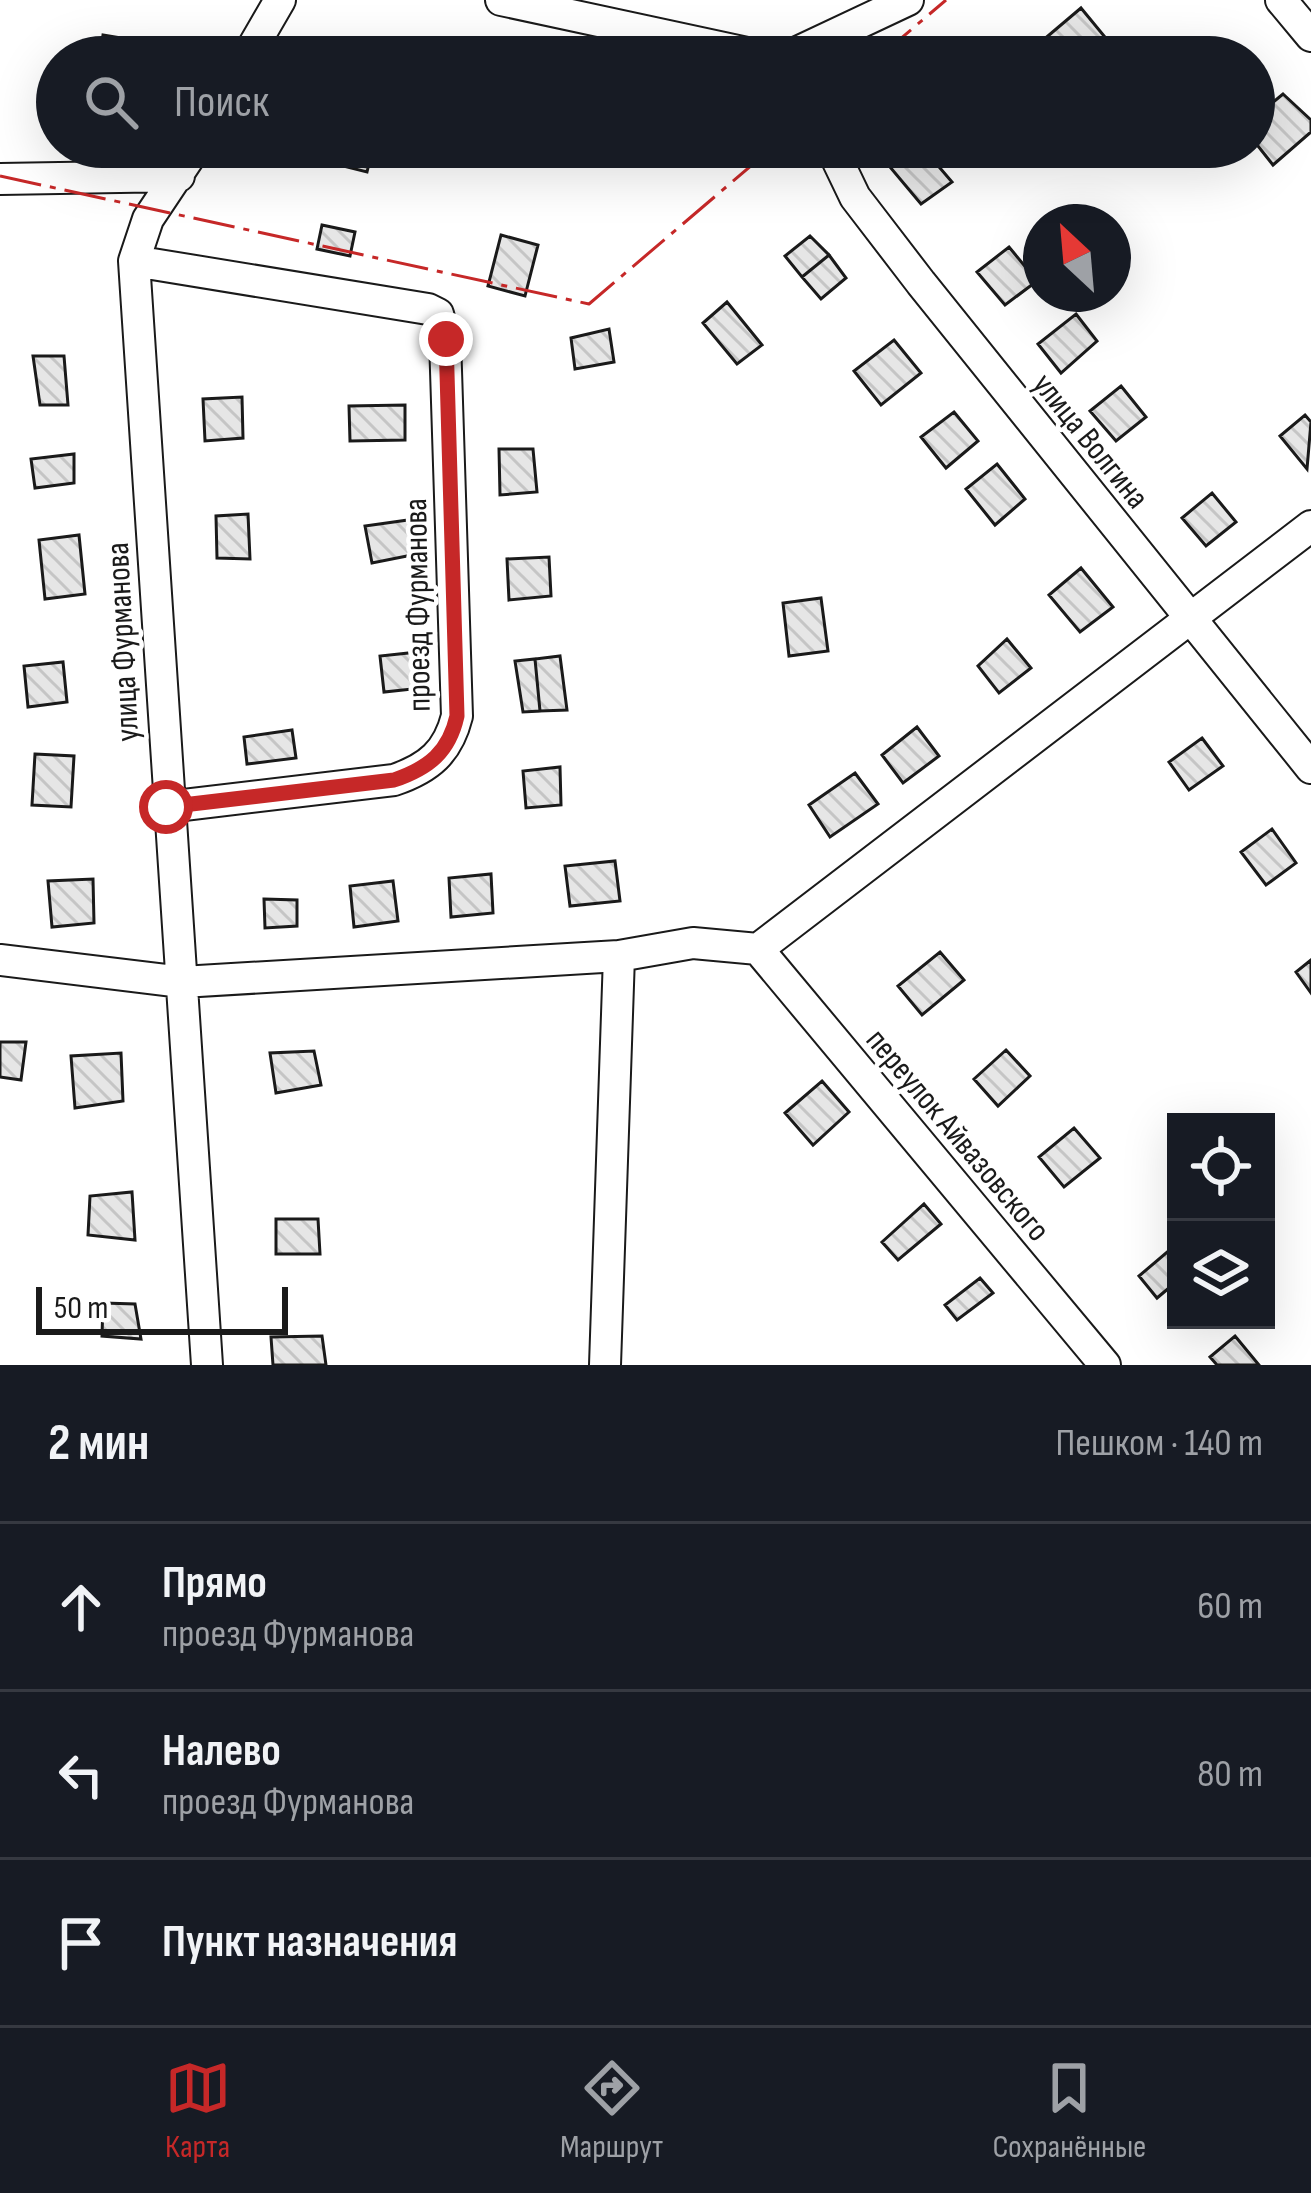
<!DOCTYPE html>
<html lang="ru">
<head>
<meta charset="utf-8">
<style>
	:root { --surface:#171b24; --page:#242831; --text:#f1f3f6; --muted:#9ea1a6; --line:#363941; --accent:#c62828 }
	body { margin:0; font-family:"Sofia Sans Condensed",sans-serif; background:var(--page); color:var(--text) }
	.controls { position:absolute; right:36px; bottom:36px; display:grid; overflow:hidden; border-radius:0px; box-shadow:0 12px 48px #0002 }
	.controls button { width:108px; height:108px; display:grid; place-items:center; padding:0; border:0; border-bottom:3px solid var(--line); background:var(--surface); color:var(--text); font:60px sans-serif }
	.compass { position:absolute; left:1023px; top:204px; width:108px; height:108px; border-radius:50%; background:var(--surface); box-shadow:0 12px 48px #0002; rotate:334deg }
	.scale { position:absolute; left:36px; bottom:30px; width:252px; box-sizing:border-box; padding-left:12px; border:6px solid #1a1a1a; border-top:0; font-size:33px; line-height:42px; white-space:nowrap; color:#1a1a1a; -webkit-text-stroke:9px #fff; paint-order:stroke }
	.stop { position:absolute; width:36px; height:36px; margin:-27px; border:9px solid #c62828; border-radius:50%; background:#fff }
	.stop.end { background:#c62828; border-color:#fff; box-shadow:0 3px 12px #0008 }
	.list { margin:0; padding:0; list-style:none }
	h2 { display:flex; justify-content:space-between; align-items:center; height:156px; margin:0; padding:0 48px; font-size:51px }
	h2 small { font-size:39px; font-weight:400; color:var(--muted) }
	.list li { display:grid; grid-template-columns:78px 1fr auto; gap:36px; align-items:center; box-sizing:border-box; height:168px; padding:0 48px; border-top:3px solid var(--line) }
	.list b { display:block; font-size:45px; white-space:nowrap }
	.list p { margin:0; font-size:39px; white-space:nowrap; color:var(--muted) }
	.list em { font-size:39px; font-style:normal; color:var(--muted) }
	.icon { flex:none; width:66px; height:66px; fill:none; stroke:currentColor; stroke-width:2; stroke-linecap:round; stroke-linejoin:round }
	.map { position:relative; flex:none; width:1311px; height:1365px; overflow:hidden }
	.search { position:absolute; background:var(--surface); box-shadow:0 12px 48px #0002; left:36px; right:36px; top:36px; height:132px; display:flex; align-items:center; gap:30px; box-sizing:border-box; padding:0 42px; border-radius:66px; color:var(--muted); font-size:45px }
	.sheet { height:660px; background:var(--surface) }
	nav { display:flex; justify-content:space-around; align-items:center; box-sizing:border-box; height:168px; border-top:3px solid var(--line); background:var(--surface); font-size:33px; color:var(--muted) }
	nav a { display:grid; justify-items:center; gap:6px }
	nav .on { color:var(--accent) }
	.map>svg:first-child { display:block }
	.building { fill:url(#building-back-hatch); stroke:#1a1a1a; stroke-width:3 }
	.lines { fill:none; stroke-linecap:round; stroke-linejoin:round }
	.minor-casing { stroke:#1a1a1a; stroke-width:34 }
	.minor { stroke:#fff; stroke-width:30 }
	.power { stroke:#c62828; stroke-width:3; stroke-dasharray:42 9 6 9; stroke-linecap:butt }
	.route { stroke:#c62828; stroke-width:15 }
	.labels { text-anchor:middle; stroke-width:9; stroke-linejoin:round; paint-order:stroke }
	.street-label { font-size:33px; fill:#1a1a1a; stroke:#fff }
</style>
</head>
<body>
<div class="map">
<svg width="1311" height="1365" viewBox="0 0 1311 1365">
	<defs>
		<pattern id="building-back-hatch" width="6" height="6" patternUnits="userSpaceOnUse" patternTransform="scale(3)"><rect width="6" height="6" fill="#e6e6e6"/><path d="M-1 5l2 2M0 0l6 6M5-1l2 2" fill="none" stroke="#c5c5c5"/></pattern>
	</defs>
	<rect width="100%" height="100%" fill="#fff"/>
	<path class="building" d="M 1081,8 L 1109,42 L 1089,57 L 1055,57 L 1042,41 Z
		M 103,35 L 157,44 L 155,57 L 100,57 Z
		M 364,44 L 400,54 L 399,57 L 360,57 Z
		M 1283,94 L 1311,120 L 1311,132 L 1273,165 L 1254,141 L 1254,118 Z
		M 322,147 L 373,147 L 367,172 L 319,160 Z
		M 915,147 L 922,147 L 952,182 L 921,204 L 890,167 Z
		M 322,225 L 355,232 L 350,256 L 317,249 Z
		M 501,235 L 538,245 L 525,296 L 488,286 Z
		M 810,236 L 829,255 L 802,277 L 785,256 Z
		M 1009,247 L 1037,281 L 1005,305 L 977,272 Z
		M 829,255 L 846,278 L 821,299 L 802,277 Z
		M 727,302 L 762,345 L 737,364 L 703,323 Z
		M 1076,314 L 1097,341 L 1061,373 L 1038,344 Z
		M 609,329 L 614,362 L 575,369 L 571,338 Z
		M 894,340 L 921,373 L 881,405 L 854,371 Z
		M 33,356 L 64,356 L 68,405 L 40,405 Z
		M 1121,386 L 1146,417 L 1116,441 L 1090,411 Z
		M 242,397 L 243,438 L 205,441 L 203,399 Z
		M 405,405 L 405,440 L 350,441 L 349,406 Z
		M 954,412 L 978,441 L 946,468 L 921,437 Z
		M 1305,415 L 1311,422 L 1307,469 L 1280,436 Z
		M 499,449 L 533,449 L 537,492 L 500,495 Z
		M 74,454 L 74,483 L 35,488 L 31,459 Z
		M 997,464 L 1025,499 L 995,525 L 966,489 Z
		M 1212,493 L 1236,522 L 1206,546 L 1182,518 Z
		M 248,514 L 250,559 L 217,558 L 216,516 Z
		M 408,520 L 412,555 L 372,563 L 365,526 Z
		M 79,535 L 85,594 L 45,599 L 39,540 Z
		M 549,557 L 551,596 L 509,600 L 507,559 Z
		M 1081,568 L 1113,607 L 1080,632 L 1049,595 Z
		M 821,598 L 828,651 L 789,656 L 783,603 Z
		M 1007,639 L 1031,668 L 999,693 L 978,666 Z
		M 418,652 L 422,688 L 384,692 L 380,656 Z
		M 560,656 L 567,710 L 540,711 L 535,659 Z
		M 535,659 L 540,711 L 523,712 L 515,661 Z
		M 63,662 L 67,702 L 28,707 L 24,666 Z
		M 917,727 L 939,756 L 903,783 L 882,755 Z
		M 292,730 L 296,758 L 247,764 L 244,737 Z
		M 1202,738 L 1223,766 L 1189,790 L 1169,762 Z
		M 35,754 L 74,756 L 71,807 L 32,805 Z
		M 560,767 L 561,805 L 526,808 L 523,771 Z
		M 855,773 L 878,804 L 830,837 L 809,805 Z
		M 1272,829 L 1296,863 L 1266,885 L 1241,852 Z
		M 615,861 L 620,901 L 570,906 L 565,866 Z
		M 491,874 L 493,913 L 451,917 L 449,878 Z
		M 93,879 L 94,923 L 52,927 L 48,881 Z
		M 393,881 L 398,921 L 354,927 L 350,886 Z
		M 264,899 L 297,900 L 297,926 L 265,928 Z
		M 940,952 L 964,980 L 922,1015 L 898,986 Z
		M 1311,960 L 1311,993 L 1296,972 Z
		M 0,1042 L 26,1042 L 21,1080 L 0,1077 Z
		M 1006,1050 L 1030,1076 L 998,1106 L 974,1079 Z
		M 314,1051 L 321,1085 L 276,1093 L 270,1053 Z
		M 121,1053 L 123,1101 L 75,1108 L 71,1056 Z
		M 822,1081 L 849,1112 L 813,1145 L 785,1113 Z
		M 1074,1128 L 1100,1158 L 1064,1187 L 1039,1157 Z
		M 132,1192 L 135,1240 L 88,1235 L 90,1196 Z
		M 924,1204 L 941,1224 L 898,1260 L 882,1242 Z
		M 276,1219 L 318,1219 L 320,1254 L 276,1254 Z
		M 1172,1248 L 1176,1282 L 1157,1298 L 1139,1276 Z
		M 980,1278 L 993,1293 L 957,1320 L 945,1305 Z
		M 103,1303 L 135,1304 L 141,1339 L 102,1336 Z
		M 322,1336 L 326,1365 L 273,1365 L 271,1337 Z
		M 1235,1336 L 1259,1365 L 1217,1365 L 1210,1357 Z"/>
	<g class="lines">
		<defs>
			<path id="minor" d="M 501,0 L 766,57
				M 1281,0 L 1311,36
				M 247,57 L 280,0
				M 787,57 L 908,0
				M 196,147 L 148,219 L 134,261 L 207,1365
				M 831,147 L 855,197 L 921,283 L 1311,768
				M 0,179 L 179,176
				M 134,261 L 428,309 L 438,314 L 445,339 L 457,716 C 448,752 429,768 394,780 L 167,807
				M 758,949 L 1105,1365
				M 0,960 L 182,982 L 619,956 L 693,943 L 758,949 L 1311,526
				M 605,1365 L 619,956"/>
		</defs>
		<use href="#minor" class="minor-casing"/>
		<use href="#minor" class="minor"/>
		<path class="power" d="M 879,57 L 946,0
			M 0,176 L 589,304 L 773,147"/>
	</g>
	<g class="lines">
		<path class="route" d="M 166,807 L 394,780 C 429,768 449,752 457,716 L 446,339"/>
	</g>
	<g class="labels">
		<g class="street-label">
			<text transform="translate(1092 440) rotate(51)" y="12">улица Волгина</text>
			<text transform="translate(416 605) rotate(-91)" y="12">проезд Фурманова</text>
			<text transform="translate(121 642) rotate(-93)" y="12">улица Фурманова</text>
			<text transform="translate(959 1134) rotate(50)" y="12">переулок Айвазовского</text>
		</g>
	</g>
</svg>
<div class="controls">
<button><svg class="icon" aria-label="locate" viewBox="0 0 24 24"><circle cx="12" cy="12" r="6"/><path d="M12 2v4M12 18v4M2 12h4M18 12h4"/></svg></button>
<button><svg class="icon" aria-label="layers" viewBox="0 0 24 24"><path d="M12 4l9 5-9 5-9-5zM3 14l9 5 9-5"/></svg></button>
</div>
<svg class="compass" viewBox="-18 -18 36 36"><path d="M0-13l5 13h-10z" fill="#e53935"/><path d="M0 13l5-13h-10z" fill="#9ea1a6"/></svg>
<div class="scale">50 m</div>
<div class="stop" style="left:166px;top:807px"></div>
<div class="stop end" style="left:446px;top:339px"></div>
<div class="search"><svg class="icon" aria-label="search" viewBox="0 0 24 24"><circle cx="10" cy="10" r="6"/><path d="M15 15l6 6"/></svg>Поиск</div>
</div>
<section class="sheet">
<h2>2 мин<small>Пешком · 140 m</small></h2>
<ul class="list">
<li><svg class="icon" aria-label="ahead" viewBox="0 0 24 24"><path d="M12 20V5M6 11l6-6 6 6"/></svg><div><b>Прямо</b><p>проезд Фурманова</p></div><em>60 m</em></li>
<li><svg class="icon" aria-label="left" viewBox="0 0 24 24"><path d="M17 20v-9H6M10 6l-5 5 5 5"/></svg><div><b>Налево</b><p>проезд Фурманова</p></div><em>80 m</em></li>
<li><svg class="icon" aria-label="arrive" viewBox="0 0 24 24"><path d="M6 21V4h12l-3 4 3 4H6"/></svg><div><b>Пункт назначения</b></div></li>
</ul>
</section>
<nav>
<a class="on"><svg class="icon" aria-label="map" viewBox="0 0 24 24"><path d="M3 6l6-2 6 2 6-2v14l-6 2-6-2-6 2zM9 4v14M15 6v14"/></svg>Карта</a>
<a><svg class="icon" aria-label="directions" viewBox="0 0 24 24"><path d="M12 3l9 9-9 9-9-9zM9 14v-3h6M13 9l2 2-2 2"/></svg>Маршрут</a>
<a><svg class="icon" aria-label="saved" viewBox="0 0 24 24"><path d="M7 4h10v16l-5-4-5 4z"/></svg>Сохранённые</a>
</nav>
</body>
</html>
